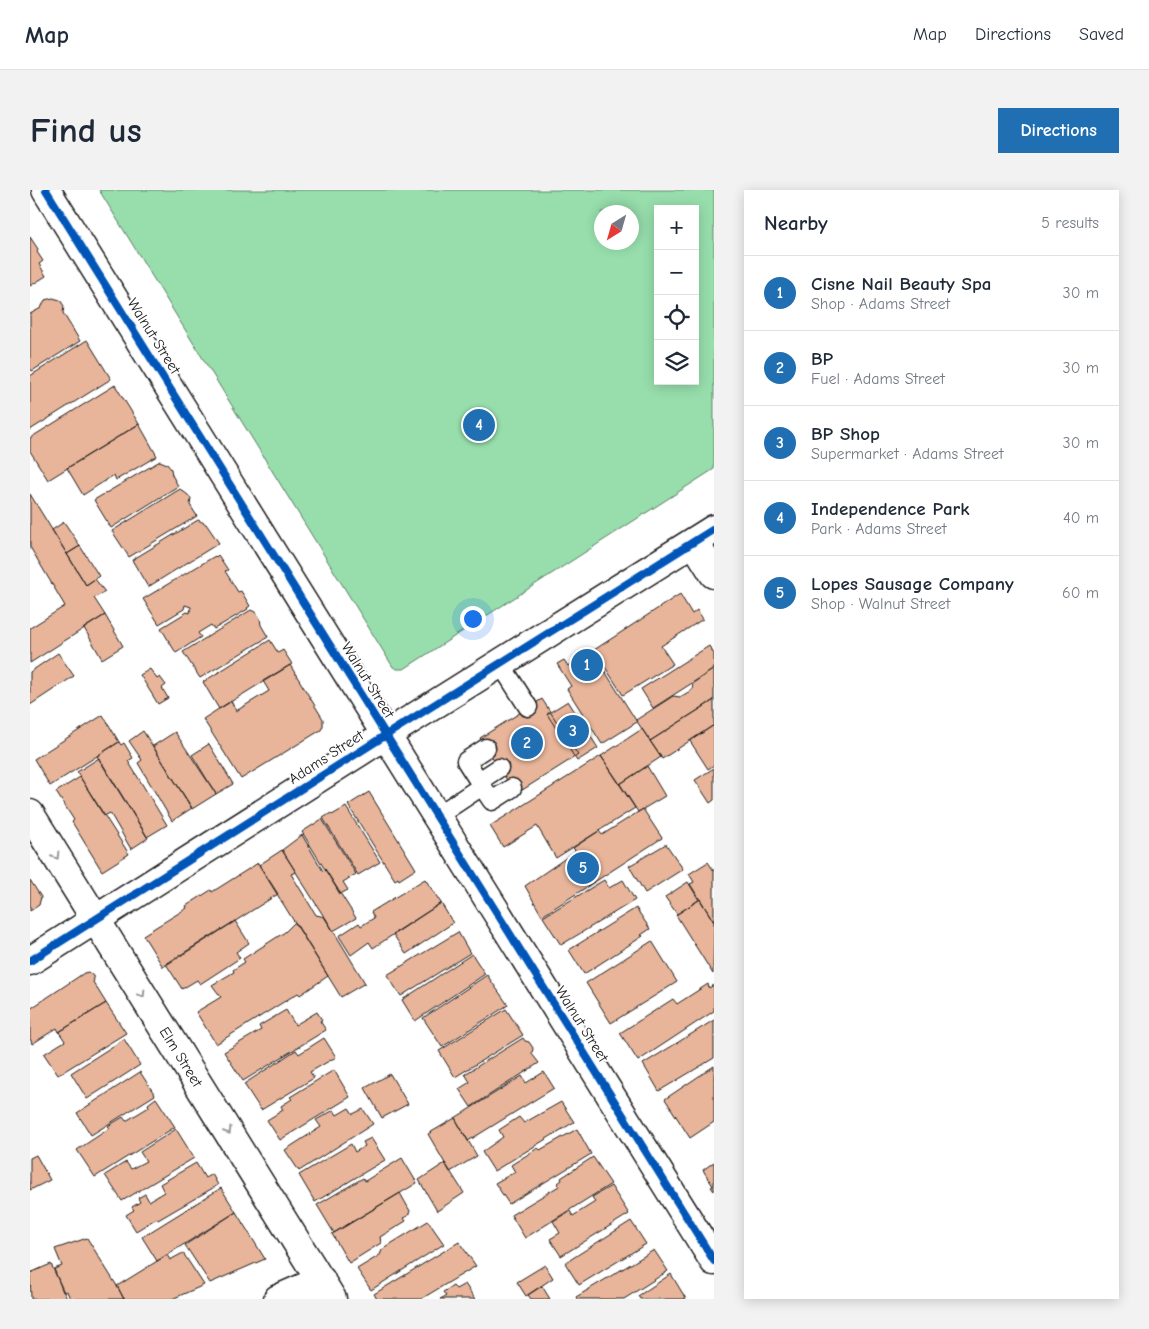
<!DOCTYPE html>
<html lang="en">
<head>
<meta charset="utf-8">
<style>
	:root { --surface:#fff; --page:#f2f2f3; --text:#1f2937; --muted:#747a83; --line:#e0e1e3; --accent:#1f6fb2 }
	body { margin:0; font-family:"Comic Neue",sans-serif; background:var(--page); color:var(--text) }
	.controls { position:absolute; right:15px; top:15px; display:grid; overflow:hidden; border-radius:0px; box-shadow:0 2px 12px #0003 }
	.controls button { width:45px; height:45px; display:grid; place-items:center; padding:0; border:0; border-bottom:1px solid var(--line); background:var(--surface); color:var(--text); font:25px sans-serif }
	.compass { position:absolute; left:564px; top:15px; width:45px; height:45px; border-radius:50%; background:var(--surface); box-shadow:0 2px 12px #0003; rotate:217deg }
	.you { position:absolute; left:442px; top:428px; width:18px; height:18px; margin:-12px; border:4px solid #fff; border-radius:50%; background:#1a73e8; box-shadow:0 0 0 8px #1a73e833 }
	.badge { display:grid; place-items:center; width:32px; height:32px; border-radius:50%; background:var(--accent); color:#fff; font-size:16px; font-weight:700 }
	.pin { position:absolute; translate:-50% -50%; border:2px solid #fff; box-shadow:0 1px 5px #0006 }
	.list { margin:0; padding:0; list-style:none }
	h2 { display:flex; justify-content:space-between; align-items:center; height:65px; margin:0; padding:0 20px; font-size:21px }
	h2 small { font-size:16px; font-weight:400; color:var(--muted) }
	.list li { display:grid; grid-template-columns:32px 1fr auto; gap:15px; align-items:center; box-sizing:border-box; height:75px; padding:0 20px; border-top:1px solid var(--line) }
	.list b { display:block; font-size:19px; white-space:nowrap }
	.list p { margin:0; font-size:16px; white-space:nowrap; color:var(--muted) }
	.list em { font-size:16px; font-style:normal; color:var(--muted) }
	.icon { flex:none; width:28px; height:28px; fill:none; stroke:currentColor; stroke-width:2; stroke-linecap:round; stroke-linejoin:round }
	.map { position:relative; flex:none; width:684px; height:1109px; overflow:hidden; border-radius:0px }
	header { display:flex; align-items:center; gap:30px; box-sizing:border-box; height:70px; padding:0 25px; background:var(--surface); border-bottom:1px solid var(--line) }
	header strong { font-size:24px }
	nav { display:flex; gap:28px; margin-inline-start:auto; font-size:18px }
	.intro { display:flex; align-items:center; justify-content:space-between; box-sizing:border-box; height:120px; padding:0 30px }
	h1 { margin:0; font-size:35px }
	.button { padding:12px 22px; border-radius:0px; background:var(--accent); color:#fff; font-size:18px; font-weight:700 }
	main { display:flex; gap:30px; padding:0 30px }
	aside { flex:1; background:var(--surface); border-radius:0px; box-shadow:0 2px 12px #0003 }
	.map>svg:first-child { display:block }
	.green { fill:#97deac; stroke:#5a7d64; fill-rule:evenodd }
	.building { fill:#e8b59a; stroke:#1c1c1c }
	.lines { fill:none; stroke-linecap:round; stroke-linejoin:round }
	.service-casing { stroke:#1c1c1c; stroke-width:21 }
	.minor-casing { stroke:#1c1c1c; stroke-width:31 }
	.tertiary-casing { stroke:#1c1c1c; stroke-width:31 }
	.service { stroke:#fff; stroke-width:18 }
	.minor { stroke:#fff; stroke-width:28 }
	.tertiary { stroke:#fff; stroke-width:28 }
	.cycleway-casing { stroke:#fff; stroke-width:11 }
	.cycleway { stroke:#0057b8; stroke-width:8 }
	.oneway { stroke:#999 }
	.labels { text-anchor:middle; stroke-width:4; stroke-linejoin:round; paint-order:stroke }
	.street-label { font-size:15px; fill:#1c1c1c; stroke:#fff }
</style>
</head>
<body>
<header>
<strong>Map</strong>
<nav><a>Map</a><a>Directions</a><a>Saved</a></nav>
</header>
<div class="intro"><h1>Find us</h1><a class="button">Directions</a></div>
<main>
<div class="map">
<svg width="684" height="1109" viewBox="0 0 684 1109">
	<rect width="100%" height="100%" fill="#fff"/>
	<filter id="ink" filterUnits="userSpaceOnUse"><feTurbulence type="fractalNoise" baseFrequency=".02" numOctaves="2"/><feDisplacementMap in="SourceGraphic" scale="10" xChannelSelector="R" yChannelSelector="G"/><feConvolveMatrix kernelMatrix="1 2 1 2 8 2 1 2 1" color-interpolation-filters="sRGB"/></filter>
	<g filter="url(#ink)">
		<path class="green" d="M 69,0 L 684,0 L 684,279 L 374,479 L 367,479 L 363,477 ZM 628,19 L 665,19 L 665,191 L 628,191 ZM 572,22 L 602,22 L 602,52 L 572,52 Z"/>
		<path class="building" d="M 0,47 L 8,59 L 7,62 L 13,71 L 9,74 L 16,86 L 0,96 Z
			M 23,108 L 30,110 L 34,116 L 33,123 L 50,151 L 2,181 L 0,178 L 0,124 L 11,118 L 15,110 Z
			M 57,150 L 81,189 L 0,240 L 0,186 Z
			M 85,195 L 109,234 L 18,290 L 0,261 L 0,248 Z
			M 109,234 L 127,266 L 86,290 L 84,285 L 53,305 L 37,278 Z
			M 130,271 L 137,274 L 141,279 L 142,285 L 148,296 L 81,338 L 64,310 Z
			M 150,299 L 158,305 L 161,309 L 160,315 L 167,326 L 99,367 L 82,341 Z
			M 0,304 L 56,395 L 65,389 L 75,402 L 64,408 L 75,425 L 0,473 L 0,438 L 35,416 L 0,357 Z
			M 168,330 L 176,334 L 189,353 L 118,397 L 102,370 Z
			M 34,332 L 50,356 L 37,364 L 22,340 Z
			M 50,356 L 69,386 L 56,395 L 37,364 Z
			M 188,365 L 198,380 L 195,381 L 208,402 L 211,401 L 220,416 L 217,418 L 218,419 L 184,439 L 181,435 L 168,443 L 171,447 L 146,463 L 131,438 L 157,422 L 160,423 L 161,417 L 155,415 L 154,419 L 129,434 L 113,409 L 185,366 L 186,367 Z
			M 650,404 L 662,424 L 667,420 L 673,429 L 631,456 L 643,474 L 593,505 L 564,460 Z
			M 221,420 L 225,422 L 230,428 L 231,435 L 238,447 L 170,488 L 153,462 Z
			M 75,425 L 93,456 L 72,469 L 54,438 Z
			M 240,450 L 248,463 L 253,460 L 262,474 L 189,519 L 173,492 Z
			M 679,456 L 684,464 L 684,479 L 623,518 L 611,499 Z
			M 562,461 L 607,532 L 572,554 L 537,499 L 541,496 L 527,474 L 534,470 L 538,476 Z
			M 28,463 L 44,486 L 0,515 L 0,482 Z
			M 260,475 L 293,529 L 293,536 L 291,540 L 211,589 L 173,529 L 201,511 L 206,521 L 239,501 L 233,491 Z
			M 120,479 L 127,489 L 130,487 L 136,495 L 132,498 L 138,508 L 128,514 L 110,485 Z
			M 684,479 L 684,510 L 620,551 L 606,530 L 643,506 L 650,507 L 662,500 L 663,493 Z
			M 512,509 L 548,565 L 486,604 L 450,548 Z
			M 684,510 L 684,535 L 632,569 L 620,551 Z
			M 538,511 L 568,558 L 547,571 L 517,524 Z
			M 73,525 L 89,552 L 20,596 L 4,569 Z
			M 684,535 L 684,575 L 678,579 L 660,551 Z
			M 612,539 L 631,567 L 590,594 L 571,566 Z
			M 113,541 L 162,618 L 142,631 L 108,573 L 112,570 L 99,551 Z
			M 145,542 L 186,604 L 162,619 L 123,556 Z
			M 89,552 L 91,555 L 94,553 L 103,568 L 98,571 L 137,635 L 117,647 L 67,566 Z
			M 179,554 L 203,594 L 186,604 L 162,565 Z
			M 571,566 L 605,618 L 526,668 L 507,636 L 473,657 L 460,636 Z
			M 69,568 L 118,648 L 101,659 L 80,623 L 74,626 L 47,582 Z
			M 617,576 L 635,606 L 608,622 L 590,594 Z
			M 684,578 L 684,610 L 680,613 L 665,590 Z
			M 50,587 L 99,664 L 72,681 L 42,632 L 44,630 L 26,602 Z
			M 339,602 L 386,679 L 369,690 L 368,688 L 365,690 L 318,615 Z
			M 316,617 L 350,672 L 328,685 L 293,628 L 301,623 L 302,625 Z
			M 613,619 L 632,648 L 512,726 L 495,696 L 546,661 L 543,658 L 569,641 L 572,645 Z
			M 292,629 L 326,684 L 313,692 L 318,700 L 310,704 L 272,642 Z
			M 272,645 L 293,681 L 295,679 L 326,728 L 303,741 L 252,660 Z
			M 636,654 L 653,679 L 615,703 L 599,676 Z
			M 252,660 L 266,682 L 261,684 L 286,725 L 295,727 L 335,793 L 311,807 L 229,675 Z
			M 678,672 L 684,681 L 684,732 L 660,694 L 664,692 L 659,684 Z
			M 228,673 L 248,704 L 133,777 L 113,745 L 157,718 L 156,716 L 181,700 L 182,702 Z
			M 395,689 L 411,713 L 343,758 L 339,752 L 321,765 L 309,746 L 329,733 L 331,736 L 344,728 L 341,722 Z
			M 0,690 L 11,707 L 9,715 L 0,721 Z
			M 574,690 L 579,698 L 593,690 L 605,710 L 531,755 L 513,727 Z
			M 658,692 L 669,710 L 647,724 L 635,707 Z
			M 670,709 L 684,732 L 683,784 L 646,725 Z
			M 411,713 L 423,733 L 376,764 L 363,744 Z
			M 606,718 L 620,739 L 611,745 L 613,746 L 554,784 L 539,760 Z
			M 205,731 L 219,753 L 206,762 L 210,768 L 170,794 L 167,790 L 152,799 L 136,774 Z
			M 265,732 L 298,786 L 270,805 L 268,803 L 186,854 L 166,822 L 191,807 L 182,795 L 204,782 L 203,780 L 215,772 L 213,769 L 255,742 Z
			M 428,742 L 440,763 L 371,806 L 357,785 Z
			M 622,751 L 647,792 L 581,833 L 556,793 Z
			M 442,764 L 455,784 L 385,831 L 372,810 Z
			M 58,782 L 63,786 L 64,790 L 63,792 L 76,813 L 29,842 L 27,838 L 2,854 L 1,850 L 0,850 L 0,819 L 54,783 Z
			M 457,785 L 478,815 L 412,857 L 393,828 Z
			M 678,794 L 679,798 L 684,795 L 684,821 L 608,871 L 590,843 L 643,809 L 647,814 Z
			M 76,813 L 96,843 L 28,885 L 14,864 L 35,851 L 29,842 Z
			M 476,819 L 493,845 L 425,887 L 409,861 Z
			M 256,820 L 265,835 L 287,822 L 292,830 L 290,831 L 296,840 L 213,891 L 194,862 L 231,840 L 229,836 Z
			M 684,830 L 684,868 L 629,901 L 613,874 Z
			M 294,848 L 306,867 L 280,882 L 284,888 L 231,920 L 214,894 L 266,860 L 269,864 Z
			M 493,848 L 495,851 L 499,852 L 503,858 L 502,864 L 509,873 L 441,917 L 429,899 L 440,892 L 435,884 Z
			M 94,849 L 110,875 L 57,909 L 41,883 Z
			M 684,876 L 684,932 L 660,948 L 635,909 Z
			M 304,880 L 320,907 L 250,950 L 237,930 L 253,920 L 251,916 L 262,909 L 260,907 Z
			M 110,882 L 125,905 L 61,945 L 47,923 Z
			M 514,882 L 524,898 L 438,951 L 425,928 L 492,886 L 496,893 Z
			M 360,884 L 378,914 L 352,928 L 335,898 Z
			M 126,908 L 145,937 L 65,987 L 47,960 L 80,938 L 78,936 L 93,927 L 96,931 L 119,917 L 118,914 Z
			M 531,912 L 544,932 L 464,981 L 452,962 L 473,947 L 469,940 L 489,927 L 494,933 Z
			M 319,918 L 323,924 L 333,919 L 343,934 L 269,981 L 255,960 L 291,937 L 286,930 L 304,920 L 307,925 Z
			M 425,928 L 447,966 L 420,982 L 398,944 Z
			M 146,939 L 164,968 L 92,1011 L 75,985 L 96,972 L 101,979 L 116,971 L 110,962 Z
			M 547,939 L 561,964 L 479,1014 L 465,993 L 485,982 L 481,975 L 508,958 L 510,960 Z
			M 341,948 L 355,970 L 285,1012 L 269,985 L 321,954 L 325,962 L 335,956 L 333,952 Z
			M 6,965 L 20,990 L 0,1000 L 0,968 Z
			M 563,967 L 581,994 L 495,1048 L 481,1025 L 529,996 L 528,993 L 532,990 L 531,988 Z
			M 372,968 L 387,993 L 304,1043 L 287,1015 L 333,988 L 335,991 Z
			M 684,972 L 684,1001 L 681,997 L 683,996 L 673,980 Z
			M 166,973 L 175,988 L 182,984 L 188,995 L 128,1030 L 127,1028 L 106,1041 L 96,1025 L 104,1020 L 102,1017 L 110,1012 L 108,1008 L 115,1004 L 119,1011 L 134,1002 L 130,994 Z
			M 415,973 L 434,1003 L 407,1021 L 389,990 Z
			M 581,996 L 599,1024 L 531,1066 L 520,1049 L 530,1043 L 523,1031 L 540,1021 L 543,1026 L 565,1012 L 562,1007 Z
			M 191,998 L 206,1022 L 127,1071 L 112,1047 Z
			M 370,1003 L 380,1021 L 378,1026 L 374,1028 L 376,1031 L 350,1047 L 351,1053 L 319,1073 L 302,1044 Z
			M 206,1022 L 235,1069 L 180,1093 L 155,1055 Z
			M 398,1031 L 414,1054 L 341,1100 L 327,1079 L 350,1065 L 352,1060 L 362,1053 Z
			M 601,1031 L 616,1054 L 549,1095 L 535,1073 Z
			M 57,1048 L 87,1096 L 94,1109 L 40,1109 L 37,1101 L 33,1102 L 24,1079 L 32,1076 L 25,1059 Z
			M 429,1052 L 446,1076 L 391,1109 L 347,1109 L 344,1104 Z
			M 624,1060 L 638,1081 L 594,1109 L 547,1109 L 546,1107 Z
			M 153,1063 L 174,1095 L 142,1109 L 94,1109 L 87,1096 L 137,1065 L 140,1070 Z
			M 21,1074 L 37,1109 L 1,1109 L 0,1083 Z
			M 515,1075 L 523,1088 L 496,1106 L 487,1092 Z
			M 641,1084 L 656,1109 L 610,1109 L 608,1106 Z
			M 435,1094 L 445,1109 L 410,1109 L 416,1106 L 413,1102 L 423,1096 L 426,1099 Z
			M 512,1096 L 520,1109 L 501,1109 L 498,1105 Z"/>
		<g class="lines">
			<defs>
				<path id="service" d="M 470,473 L 498,517
					M 449,591 L 469,578
					M 452,596 L 436,571 L 456,558
					M 407,626 L 452,596 L 462,611 L 482,598"/>
				<path id="minor" d="M 664,352 L 684,384
					M 0,624 L 302,1109
					M 248,1109 L 291,1090"/>
				<path id="tertiary" d="M 16,0 L 684,1071
					M 0,771 L 356,545 L 684,339"/>
			</defs>
			<use href="#service" class="service-casing"/>
			<use href="#minor" class="minor-casing"/>
			<use href="#tertiary" class="tertiary-casing"/>
			<use href="#service" class="service"/>
			<use href="#minor" class="minor"/>
			<use href="#tertiary" class="tertiary"/>
			<defs>
				<path id="cycleway" d="M 16,0 L 684,1071
					M 0,771 L 356,545 L 684,339"/>
			</defs>
			<use href="#cycleway" class="cycleway-casing"/>
			<use href="#cycleway" class="cycleway"/>
		</g>
		<defs><path id="oneway-chevron" d="M-2-3.5L2.5 0L-2 3.5" fill="none" stroke-width="1.6" stroke-linecap="round" stroke-linejoin="round" transform="scale(1.25)"/></defs>
		<g class="oneway">
			<use href="#oneway-chevron" transform="translate(26 666) rotate(58)"/>
			<use href="#oneway-chevron" transform="translate(112 804) rotate(58)"/>
			<use href="#oneway-chevron" transform="translate(198 941) rotate(58)"/>
		</g>
	</g>
	<g class="labels">
		<g class="street-label">
			<text transform="translate(124 146) rotate(58)" y="5">Walnut Street</text>
			<text transform="translate(338 490) rotate(58)" y="5">Walnut Street</text>
			<text transform="translate(296 567) rotate(-33)" y="5">Adams Street</text>
			<text transform="translate(552 834) rotate(58)" y="5">Walnut Street</text>
			<text transform="translate(151 867) rotate(58)" y="5">Elm Street</text>
		</g>
	</g>
</svg>
<div class="controls">
<button>+</button>
<button>−</button>
<button><svg class="icon" aria-label="locate" viewBox="0 0 24 24"><circle cx="12" cy="12" r="6"/><path d="M12 2v4M12 18v4M2 12h4M18 12h4"/></svg></button>
<button><svg class="icon" aria-label="layers" viewBox="0 0 24 24"><path d="M12 4l9 5-9 5-9-5zM3 14l9 5 9-5"/></svg></button>
</div>
<svg class="compass" viewBox="-18 -18 36 36"><path d="M0-13l5 13h-10z" fill="#e53935"/><path d="M0 13l5-13h-10z" fill="#747a83"/></svg>
<div class="you"></div>
<div class="pin badge" style="left:557px;top:475px">1</div>
<div class="pin badge" style="left:497px;top:553px">2</div>
<div class="pin badge" style="left:543px;top:541px">3</div>
<div class="pin badge" style="left:449px;top:235px">4</div>
<div class="pin badge" style="left:553px;top:678px">5</div>
</div>
<aside>
<h2>Nearby<small>5 results</small></h2>
<ul class="list">
<li><span class="badge">1</span><div><b>Cisne Nail Beauty Spa</b><p>Shop · Adams Street</p></div><em>30 m</em></li>
<li><span class="badge">2</span><div><b>BP</b><p>Fuel · Adams Street</p></div><em>30 m</em></li>
<li><span class="badge">3</span><div><b>BP Shop</b><p>Supermarket · Adams Street</p></div><em>30 m</em></li>
<li><span class="badge">4</span><div><b>Independence Park</b><p>Park · Adams Street</p></div><em>40 m</em></li>
<li><span class="badge">5</span><div><b>Lopes Sausage Company</b><p>Shop · Walnut Street</p></div><em>60 m</em></li>
</ul>
</aside>
</main>
</body>
</html>
